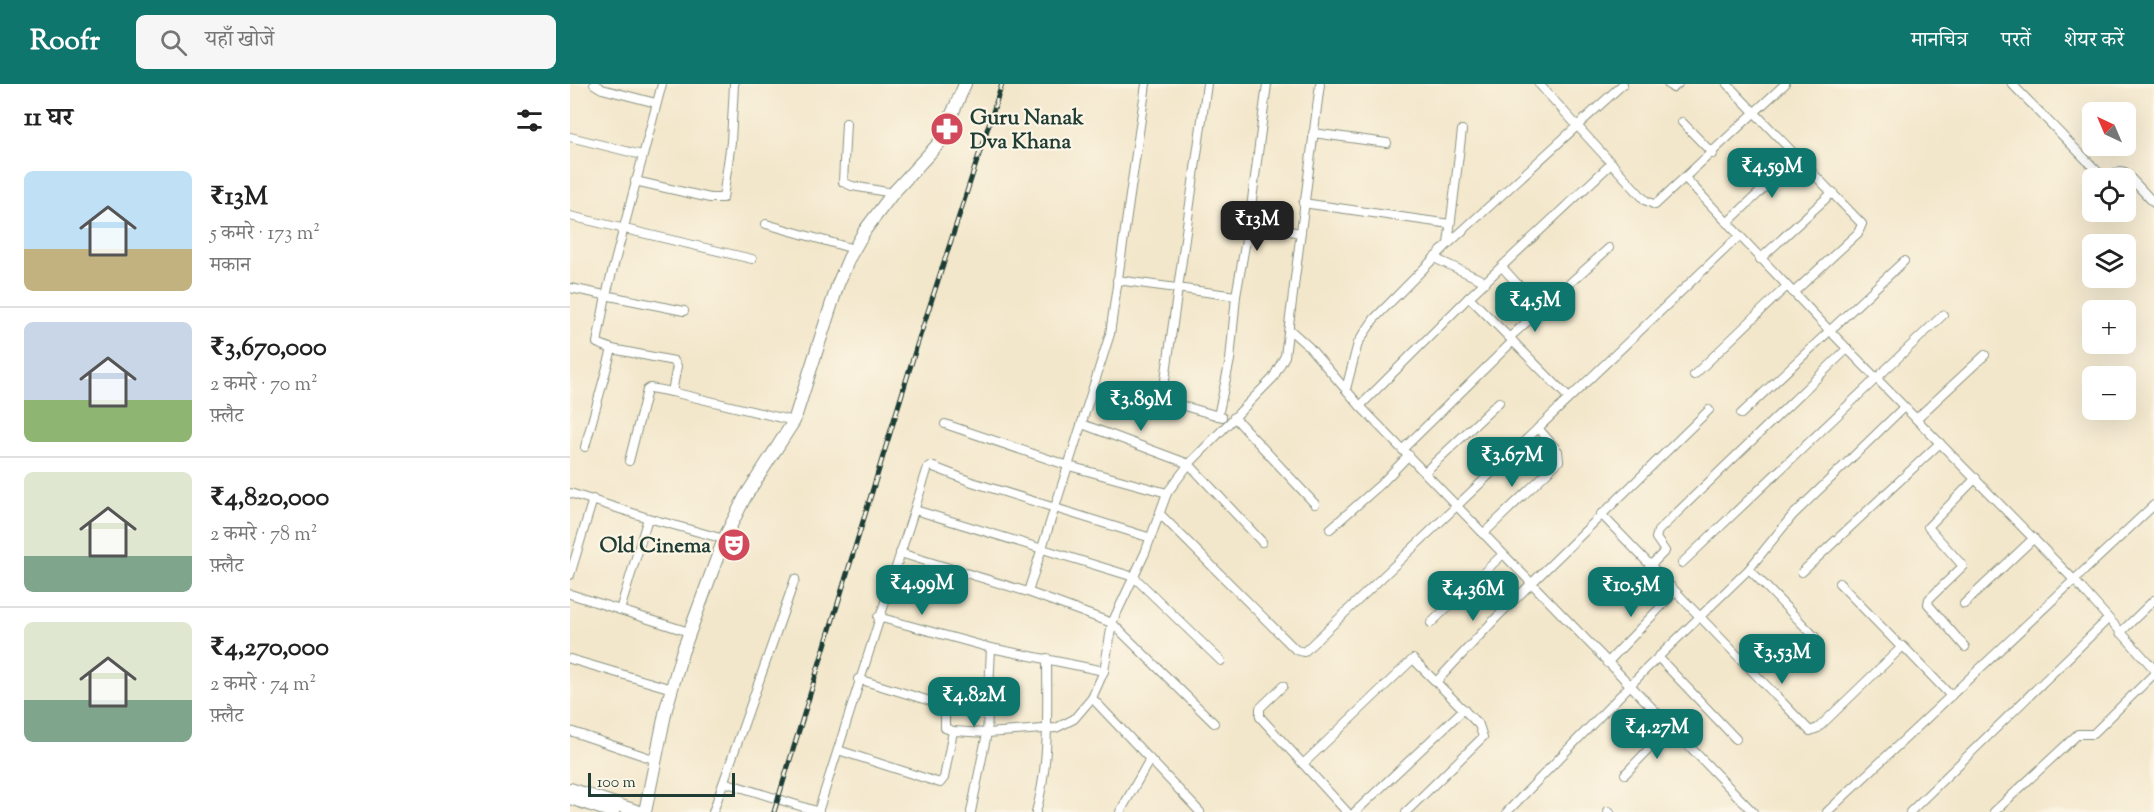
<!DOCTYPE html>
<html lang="hi">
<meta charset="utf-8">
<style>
body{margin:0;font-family:"Sorts Mill Goudy","Noto Serif Devanagari",serif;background:#f6f6f6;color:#222;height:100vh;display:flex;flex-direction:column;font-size:22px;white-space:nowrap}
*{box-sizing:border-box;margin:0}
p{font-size:20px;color:#767676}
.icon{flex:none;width:33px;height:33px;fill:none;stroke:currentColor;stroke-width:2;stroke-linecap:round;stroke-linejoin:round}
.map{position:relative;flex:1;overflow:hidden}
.side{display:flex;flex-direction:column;background:#fff;width:570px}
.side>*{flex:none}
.needle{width:39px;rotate:316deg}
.controls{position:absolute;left:1512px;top:18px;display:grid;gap:12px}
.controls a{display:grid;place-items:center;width:54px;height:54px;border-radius:9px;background:#fff;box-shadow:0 6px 24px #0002;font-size:30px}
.scale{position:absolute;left:18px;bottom:15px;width:147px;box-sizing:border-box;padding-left:6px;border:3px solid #1f3d34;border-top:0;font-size:16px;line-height:21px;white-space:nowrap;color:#1f3d34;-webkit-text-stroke:4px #fcf5e5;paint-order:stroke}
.price{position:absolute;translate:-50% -51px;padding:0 14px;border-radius:12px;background:#0f766e;color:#fff;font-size:20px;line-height:39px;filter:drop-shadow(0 2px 3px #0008)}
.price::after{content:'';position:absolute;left:50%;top:36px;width:18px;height:14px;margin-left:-9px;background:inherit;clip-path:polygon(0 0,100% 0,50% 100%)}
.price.on{background:#222;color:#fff}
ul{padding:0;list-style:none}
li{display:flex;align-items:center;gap:18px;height:150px;padding:0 24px}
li+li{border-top:2px solid #e0e0e0}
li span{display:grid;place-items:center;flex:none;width:168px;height:120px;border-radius:9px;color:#555}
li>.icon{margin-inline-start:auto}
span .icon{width:72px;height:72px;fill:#fffc;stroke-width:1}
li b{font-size:26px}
h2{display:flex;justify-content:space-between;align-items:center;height:72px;padding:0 24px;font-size:26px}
header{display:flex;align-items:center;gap:36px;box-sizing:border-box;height:84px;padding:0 30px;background:#0f766e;color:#fff}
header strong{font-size:28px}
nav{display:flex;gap:33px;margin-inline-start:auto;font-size:21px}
.search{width:420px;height:54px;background:#f6f6f6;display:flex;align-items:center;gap:15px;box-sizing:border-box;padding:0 21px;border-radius:9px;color:#767676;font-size:22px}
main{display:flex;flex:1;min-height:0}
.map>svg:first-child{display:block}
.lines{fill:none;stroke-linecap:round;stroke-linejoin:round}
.street-casing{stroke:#899280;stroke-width:10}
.secondary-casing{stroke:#899280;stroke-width:14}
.street{stroke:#fff;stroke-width:8}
.secondary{stroke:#fff;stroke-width:12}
.rail-casing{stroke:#1f3d34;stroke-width:5}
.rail{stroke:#fcf5e5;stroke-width:3;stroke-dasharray:9;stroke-linecap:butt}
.labels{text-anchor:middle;stroke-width:4.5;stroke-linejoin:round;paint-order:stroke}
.poi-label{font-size:21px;font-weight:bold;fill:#1f3d34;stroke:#fcf5e5;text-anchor:start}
</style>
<header>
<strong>Roofr</strong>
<div class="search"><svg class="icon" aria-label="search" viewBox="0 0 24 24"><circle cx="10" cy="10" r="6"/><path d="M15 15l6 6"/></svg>यहाँ खोजें</div>
<nav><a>मानचित्र</a><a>परतें</a><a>शेयर करें</a></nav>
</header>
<main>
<section class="side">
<h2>11 घर<svg class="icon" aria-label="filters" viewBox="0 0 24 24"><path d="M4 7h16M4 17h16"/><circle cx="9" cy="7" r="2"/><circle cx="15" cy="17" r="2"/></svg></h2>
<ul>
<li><span style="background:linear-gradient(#bfe0f5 65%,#c2b280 0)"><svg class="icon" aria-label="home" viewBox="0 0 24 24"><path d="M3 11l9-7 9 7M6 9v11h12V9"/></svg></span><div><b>₹13M</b><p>5 कमरे · 173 m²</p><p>मकान</p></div></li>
<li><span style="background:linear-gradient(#c9d6e8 65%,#8fb573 0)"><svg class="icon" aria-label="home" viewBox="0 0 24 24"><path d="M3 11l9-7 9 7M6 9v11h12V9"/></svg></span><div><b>₹3,670,000</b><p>2 कमरे · 70 m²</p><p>फ़्लैट</p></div></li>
<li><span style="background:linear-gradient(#dfe7d0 70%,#7fa58c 0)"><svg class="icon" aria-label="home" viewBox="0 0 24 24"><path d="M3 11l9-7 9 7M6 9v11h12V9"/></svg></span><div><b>₹4,820,000</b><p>2 कमरे · 78 m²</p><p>फ़्लैट</p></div></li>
<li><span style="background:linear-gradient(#dfe7d0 65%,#7fa58c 0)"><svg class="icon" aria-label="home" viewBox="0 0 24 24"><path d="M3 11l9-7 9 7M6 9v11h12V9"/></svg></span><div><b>₹4,270,000</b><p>2 कमरे · 74 m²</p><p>फ़्लैट</p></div></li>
</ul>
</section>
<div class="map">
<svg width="1584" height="728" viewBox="0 0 1584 728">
<rect width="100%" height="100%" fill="#fcf5e5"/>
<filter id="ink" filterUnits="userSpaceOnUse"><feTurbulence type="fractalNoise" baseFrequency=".0167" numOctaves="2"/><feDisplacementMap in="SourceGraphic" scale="12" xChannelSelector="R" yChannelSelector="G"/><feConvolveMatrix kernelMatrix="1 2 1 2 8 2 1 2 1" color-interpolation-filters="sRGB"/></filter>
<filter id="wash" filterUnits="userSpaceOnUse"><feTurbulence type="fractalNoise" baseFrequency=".008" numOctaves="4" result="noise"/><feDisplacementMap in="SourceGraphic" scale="24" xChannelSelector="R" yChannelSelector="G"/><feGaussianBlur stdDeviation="1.35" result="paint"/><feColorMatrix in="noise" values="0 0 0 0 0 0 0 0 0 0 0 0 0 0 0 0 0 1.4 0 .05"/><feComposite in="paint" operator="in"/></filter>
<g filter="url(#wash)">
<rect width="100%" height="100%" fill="#f3e7cb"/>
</g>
<g filter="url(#ink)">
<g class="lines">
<!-- street casing -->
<g class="street-casing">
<g id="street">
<path d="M24,0L32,5L86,19"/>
<path d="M92,0L36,211L27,259L42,265L104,277L107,282L102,308L224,337"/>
<path d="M969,0L1075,116L1085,121L1215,0"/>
<path d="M1098,0L1103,4L1108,0"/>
<path d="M1157,0L1292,140L1288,149L1223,209"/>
<path d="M1442,0L1531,91L1538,94L1550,87L1555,88L1584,119"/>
<path d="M1112,38L1143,70"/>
<path d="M276,39L273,98L282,102L323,109"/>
<path d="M743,49L817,59"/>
<path d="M0,53L72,71"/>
<path d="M1116,95L1258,245L1505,497L1584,585"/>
<path d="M65,97L140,114H153L161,58L164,0"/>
<path d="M733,119L880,140"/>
<path d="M0,132L182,175"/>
<path d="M679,139L730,149"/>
<path d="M1157,139L1228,72"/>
<path d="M196,140L284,165"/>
<path d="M878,160L892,46"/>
<path d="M864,174L916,198"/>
<path d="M1190,175L1263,108"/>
<path d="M932,183L971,226"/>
<path d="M547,196L666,212"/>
<path d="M0,204L114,227"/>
<path d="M899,213L999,314"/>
<path d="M719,245L739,263L790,322L1183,728"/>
<path d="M940,253L1039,164"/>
<path d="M1124,291L1217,202"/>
<path d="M555,305L652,333"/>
<path d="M776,305L788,259L804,235L878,160L1053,0"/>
<path d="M592,317L637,0"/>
<path d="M790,322L897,215L1042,79"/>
<path d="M1171,330L1334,177"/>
<path d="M648,332L660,276L666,212L679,139L697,0"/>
<path d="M664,333L745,420"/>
<path d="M1346,335L1415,271"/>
<path d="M375,340L499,382L597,409"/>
<path d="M512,340L619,380L692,458"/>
<path d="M15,363L42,265"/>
<path d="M833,365L943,257"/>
<path d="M59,377L77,306L80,304L102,308"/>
<path d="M856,387L929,318"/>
<path d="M0,409L78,434"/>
<path d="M345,426L564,493L651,577"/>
<path d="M590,430L726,566L734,568L1169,152"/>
<path d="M1031,430L1240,647L1248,644L1333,562L1381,612"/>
<path d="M760,445L811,400L839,371"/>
<path d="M913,450L989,377L988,367L968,344"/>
<path d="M330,469L458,508L542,539L644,639"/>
<path d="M1112,479L1373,231"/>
<path d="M1080,482L1095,467L1086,454L1088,447L1277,265"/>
<path d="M1179,485L1246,554"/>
<path d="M1232,488L1370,359"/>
<path d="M0,491L23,415"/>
<path d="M1269,499L1331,563"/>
<path d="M458,508L540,250L576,0"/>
<path d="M0,510L119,548"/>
<path d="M1394,520L1464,454"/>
<path d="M50,526L78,434L154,455"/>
<path d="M308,533L421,564L534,587"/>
<path d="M861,539L932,471"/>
<path d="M1550,549L1584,516"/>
<path d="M1395,563L1358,520L1359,515L1393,482L1358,443L1406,394"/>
<path d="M1088,573L1166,655"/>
<path d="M0,575L102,605"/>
<path d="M1037,579L1105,508"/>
<path d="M288,595L370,620L375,625V644L383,647L417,649L486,644L504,635L522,614L534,587L542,539L575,469L597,409L619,380L703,294L715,272L750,0"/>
<path d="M867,597L927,533L1139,326"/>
<path d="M713,602L690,624V633L777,728"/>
<path d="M522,614L630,728"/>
<path d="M0,647L86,676"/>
<path d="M268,666L370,699L374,694L383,647"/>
<path d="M733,680L843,575L909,641L913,653L836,728"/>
<path d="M1055,690L1099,644"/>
<path d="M154,698L249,728"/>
<path d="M1038,727L1040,728"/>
<path d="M143,728L225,495"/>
<path d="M248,728L358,383L361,382L402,398L581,454"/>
<path d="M401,728L417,649L421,564"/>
<path d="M466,728C480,679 477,625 477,574"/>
<path d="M550,728L580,675"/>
<path d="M785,728L894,625"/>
<path d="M937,728L1075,586L1179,485L1222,432L1334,323"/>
<path d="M1257,728L1584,421"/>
<path d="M1340,728L1538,535"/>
<path d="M1424,728L1508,650H1523L1584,590"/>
</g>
</g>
<!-- secondary casing -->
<g class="secondary-casing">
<g id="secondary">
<path d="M0,705L69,728"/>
<path d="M0,714L43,728"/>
<path d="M75,728L96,625L112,569L154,455L175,413L224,337L268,200L279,174L295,146L323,109L370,58L395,0"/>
</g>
</g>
<!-- street -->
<use href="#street" class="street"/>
<!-- secondary -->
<use href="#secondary" class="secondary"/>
<!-- rail casing -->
<g class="rail-casing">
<path id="rail" d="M204,728L347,261L432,0"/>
</g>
<!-- rail -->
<use href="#rail" class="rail"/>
</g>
</g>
<!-- icons -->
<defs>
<g id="pharmacy-disc" transform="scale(1.725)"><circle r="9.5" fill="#d1495b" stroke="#fcf5e5"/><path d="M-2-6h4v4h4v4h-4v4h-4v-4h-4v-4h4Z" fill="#fff"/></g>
<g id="theatre-disc" transform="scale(1.725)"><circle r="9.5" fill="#d1495b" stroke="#fcf5e5"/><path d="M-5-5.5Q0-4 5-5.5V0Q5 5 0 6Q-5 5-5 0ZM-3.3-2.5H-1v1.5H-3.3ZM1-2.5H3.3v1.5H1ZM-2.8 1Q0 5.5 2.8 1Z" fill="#fff"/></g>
</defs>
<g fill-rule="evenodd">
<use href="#pharmacy-disc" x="377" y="45"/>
<use href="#theatre-disc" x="164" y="461"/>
</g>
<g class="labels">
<!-- poi labels -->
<g class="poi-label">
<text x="400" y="40">Guru Nanak<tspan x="400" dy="24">Dva Khana</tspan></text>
<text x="141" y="468" text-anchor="end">Old Cinema</text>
</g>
</g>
</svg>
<div class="controls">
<a><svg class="needle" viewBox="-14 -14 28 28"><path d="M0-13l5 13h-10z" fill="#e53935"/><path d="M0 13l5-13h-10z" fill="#767676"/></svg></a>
<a><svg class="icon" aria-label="locate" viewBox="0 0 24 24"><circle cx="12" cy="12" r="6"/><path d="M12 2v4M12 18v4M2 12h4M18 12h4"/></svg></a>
<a><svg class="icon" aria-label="layers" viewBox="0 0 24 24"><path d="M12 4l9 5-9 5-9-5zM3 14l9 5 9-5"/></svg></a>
<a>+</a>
<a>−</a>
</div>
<div class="scale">100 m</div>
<b class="price" style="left:1202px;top:115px">₹4.59M</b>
<b class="price on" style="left:687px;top:168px">₹13M</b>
<b class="price" style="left:965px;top:249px">₹4.5M</b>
<b class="price" style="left:571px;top:348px">₹3.89M</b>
<b class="price" style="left:942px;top:404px">₹3.67M</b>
<b class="price" style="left:352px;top:532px">₹4.99M</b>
<b class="price" style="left:1061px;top:534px">₹10.5M</b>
<b class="price" style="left:903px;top:538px">₹4.36M</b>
<b class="price" style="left:1212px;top:601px">₹3.53M</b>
<b class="price" style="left:404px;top:644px">₹4.82M</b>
<b class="price" style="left:1087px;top:676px">₹4.27M</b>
</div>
</main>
